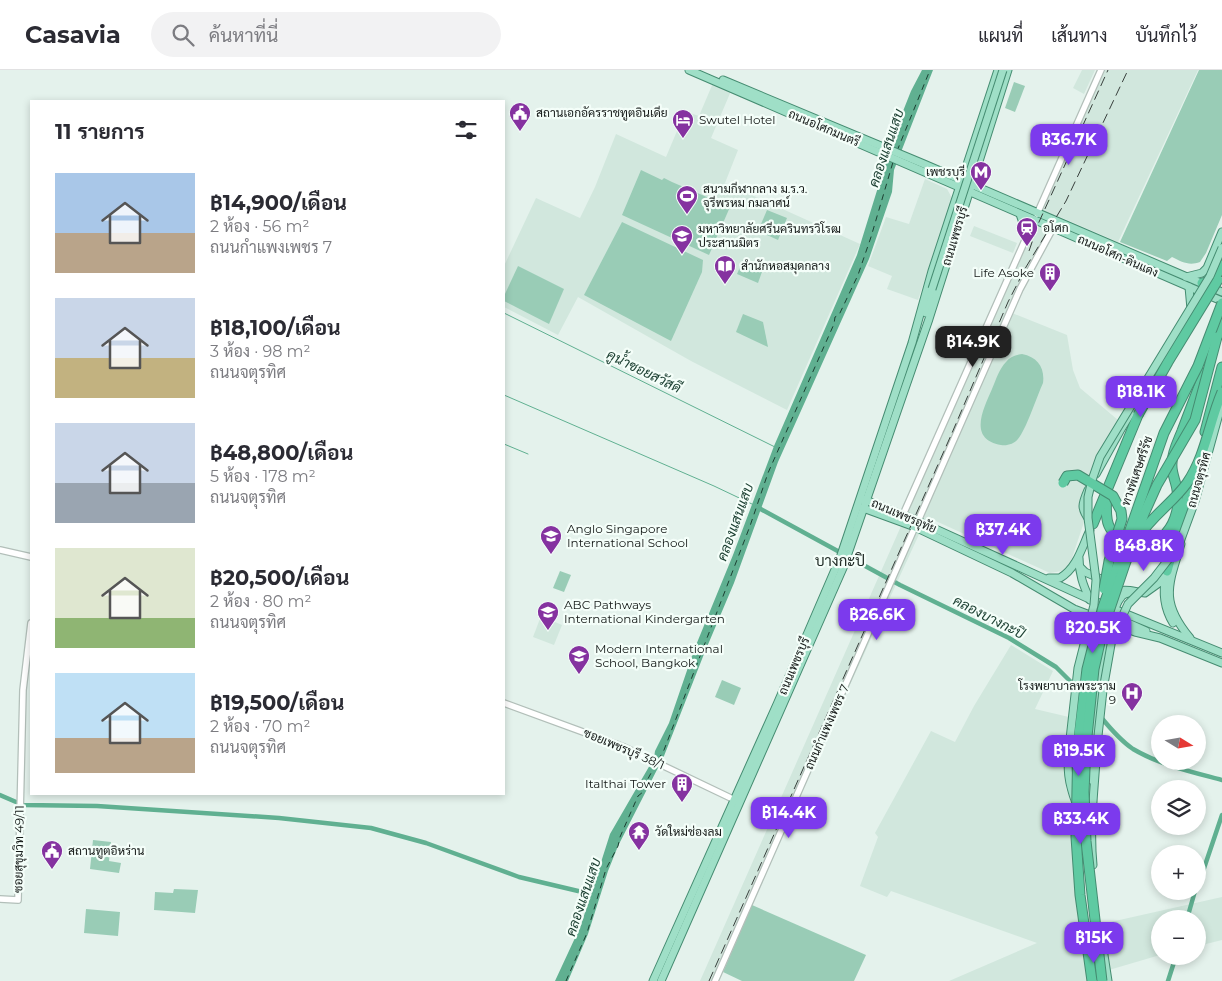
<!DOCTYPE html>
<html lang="th">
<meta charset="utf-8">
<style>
body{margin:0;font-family:Montserrat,Sarabun,sans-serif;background:#f2f2f3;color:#2b2b33;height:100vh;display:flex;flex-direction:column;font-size:19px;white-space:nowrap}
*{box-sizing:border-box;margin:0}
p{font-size:16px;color:#7c7c81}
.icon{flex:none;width:28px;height:28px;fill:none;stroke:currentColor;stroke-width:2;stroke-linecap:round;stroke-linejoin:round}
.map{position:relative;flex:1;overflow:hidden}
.details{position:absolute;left:30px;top:30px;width:475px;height:695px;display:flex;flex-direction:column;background:#fff;border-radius:0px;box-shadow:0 2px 8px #0003}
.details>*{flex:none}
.needle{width:32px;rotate:101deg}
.controls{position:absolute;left:1151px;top:645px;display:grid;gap:10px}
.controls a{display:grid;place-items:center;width:55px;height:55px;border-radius:50%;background:#fff;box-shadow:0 2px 8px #0003;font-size:25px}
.price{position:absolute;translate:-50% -42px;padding:0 11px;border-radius:10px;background:#7c3aed;color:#fff;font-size:16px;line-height:32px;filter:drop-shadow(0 1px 2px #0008)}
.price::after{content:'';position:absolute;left:50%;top:30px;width:15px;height:11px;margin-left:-8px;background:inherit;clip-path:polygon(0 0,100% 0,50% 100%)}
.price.selected{background:#222;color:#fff}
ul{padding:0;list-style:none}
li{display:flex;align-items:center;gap:15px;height:125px;padding:0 25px}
li span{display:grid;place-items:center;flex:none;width:140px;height:100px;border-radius:0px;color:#555}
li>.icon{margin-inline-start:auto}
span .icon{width:60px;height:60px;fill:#fffc;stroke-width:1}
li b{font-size:21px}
h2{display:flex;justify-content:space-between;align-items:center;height:60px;padding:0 25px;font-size:21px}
header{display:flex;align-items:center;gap:30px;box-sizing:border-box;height:70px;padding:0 25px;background:#fff;border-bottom:1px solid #e1e1e2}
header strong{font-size:24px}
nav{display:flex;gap:28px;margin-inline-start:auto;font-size:18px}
.search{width:350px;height:45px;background:#f2f2f3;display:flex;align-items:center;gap:12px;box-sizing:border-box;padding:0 18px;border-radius:28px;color:#7c7c81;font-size:19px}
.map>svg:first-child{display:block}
.built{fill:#d1e7dd}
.green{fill:#99ccb6}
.water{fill:#60b091}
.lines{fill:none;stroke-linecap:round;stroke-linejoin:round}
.stream{stroke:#60b091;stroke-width:1}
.canal{stroke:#60b091;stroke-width:4.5}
.ferry{stroke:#1b3f31;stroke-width:1;stroke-dasharray:6 5;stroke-linecap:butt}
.minor-casing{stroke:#b2bfb9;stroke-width:8}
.major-casing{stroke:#458c71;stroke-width:9}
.highway-casing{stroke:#458c71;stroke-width:11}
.minor{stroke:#fff;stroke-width:5.5}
.major{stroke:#9fdfc7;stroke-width:7}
.highway{stroke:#5fcaa2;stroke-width:9}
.rail{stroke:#383f3c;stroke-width:1;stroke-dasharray:10 5;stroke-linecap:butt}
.major-bridge-casing{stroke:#458c71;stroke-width:9;stroke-linecap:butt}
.highway-bridge-casing{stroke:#458c71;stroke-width:11;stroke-linecap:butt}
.major-bridge{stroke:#9fdfc7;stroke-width:7}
.highway-bridge{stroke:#5fcaa2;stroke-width:9}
.labels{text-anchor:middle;stroke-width:4.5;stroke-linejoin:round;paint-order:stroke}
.poi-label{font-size:12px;fill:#141917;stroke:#f4fef9;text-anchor:start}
.street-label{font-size:12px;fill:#141917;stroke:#f4fef9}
.water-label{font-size:14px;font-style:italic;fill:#1b3f31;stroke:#f4fef9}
.quarter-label{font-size:15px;fill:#242f2a;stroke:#f4fef9}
</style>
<header>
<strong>Casavia</strong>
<div class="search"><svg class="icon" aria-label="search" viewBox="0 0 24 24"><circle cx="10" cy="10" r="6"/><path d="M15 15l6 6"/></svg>ค้นหาที่นี่</div>
<nav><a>แผนที่</a><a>เส้นทาง</a><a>บันทึกไว้</a></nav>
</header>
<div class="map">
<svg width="1222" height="911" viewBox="0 0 1222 911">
<rect width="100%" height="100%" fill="#e4f2ec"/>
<!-- built -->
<g class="built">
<path d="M1082,0H1095L1084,24L1073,18Z"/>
<path d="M1105,0H1198L1118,172L1060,147L1012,243L1067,265L1073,300L1080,318L1118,350L1070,494L1062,501L1050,503L927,447L714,911H700L1027,171Z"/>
<path d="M713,13L731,21L711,68L738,80L725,113L860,174L787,340L691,291L578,227L558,265L504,237V196L536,128L580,148L595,117L616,64L666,87L677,61L683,63L690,43L699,46Z"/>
<path d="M925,109L947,119L952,128L918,230L887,219L892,206L868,196L886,147L909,154Z"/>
<path d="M974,156L1017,173L1013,183L970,166Z"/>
<path d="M541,546L562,555L554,575L533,567Z"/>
<path d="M1011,575L1053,601L1035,639L1069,647L1065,701L1066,719L1073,734L1081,860L1106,853L1222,827V870L1198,876V849H1160V885L1109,900L1087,908V911H949L1037,873L891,821L887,827L860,816L878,767L875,763L931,661L955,672L974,636Z"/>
</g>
<!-- green -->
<g class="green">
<path d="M1199,0H1222V145L1206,183L1200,192C1189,196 1182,192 1172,187L1167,191L1120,172Z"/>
<path d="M1014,12L1025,16L1015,42L1005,38Z"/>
<path d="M641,100L662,110L664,108L672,112L730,137L709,185L622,145Z"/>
<path d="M767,140L787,148L778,170L758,161Z"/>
<path d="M622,152L703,190L702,202L671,271L584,225Z"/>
<path d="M743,190L763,199L758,213L737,204Z"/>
<path d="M518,196L564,219L549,254L504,231V226Z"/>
<path d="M743,244L763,252L768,277L736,262Z"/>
<path d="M1022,284C1038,287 1045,298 1043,313C1037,326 1026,360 1018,369C1014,374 1007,376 1001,375C967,369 984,338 992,319C996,310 999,299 1006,292C1010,287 1016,285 1022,284Z"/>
<path d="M560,501L571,505L564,522L553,518Z"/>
<path d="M722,610L741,618L734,635L715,627Z"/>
<path d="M93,770L111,772L109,791L121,793L119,803L90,799Z"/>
<path d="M174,819L198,820L195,843L154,840L155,822L173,823Z"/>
<path d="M752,835L866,885L854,911H742L723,902Z"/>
<path d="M86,839L120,842L118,866L84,863Z"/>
</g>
<!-- water -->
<path class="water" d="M922,0H933L894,100L892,122L869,189L778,392L734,513L704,584L664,686L618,776L608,801L588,864L568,911H555L581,855L610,764L654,688L655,681L669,653L694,580L733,485L774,376L857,185L879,114L884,89L911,21Z"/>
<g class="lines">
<!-- stream -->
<g class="stream">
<path d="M504,243L775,377"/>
<path d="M504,325L714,416L754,435"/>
<path d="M504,374L528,384"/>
</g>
<!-- canal -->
<g class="canal">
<path d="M757,437L900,515L1009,568L1056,597L1076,617"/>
<path d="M1100,646C1109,657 1121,671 1133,679C1160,695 1192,702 1222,710"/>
<path d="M0,725L23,735L97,736L279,748L371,758L426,773L519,807L595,825"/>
<path d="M1198,816L1222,745"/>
<path d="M1187,849L1195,821"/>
<path d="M1168,911L1176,886"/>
</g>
<!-- ferry -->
<g class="ferry">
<path d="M897,81L930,0"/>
<path d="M658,690L664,680L750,456L768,403L834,254L835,247L839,245L858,205L871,167L893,92"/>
<path d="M566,911L587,863L606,799L618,776L620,767L638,726L643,722L644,716L656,694"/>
</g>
<!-- minor casing -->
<g class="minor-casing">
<g id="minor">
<path d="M1037,144L1101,0"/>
<path d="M902,447L1034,150"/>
<path d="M918,451L1020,219L1053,158"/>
<path d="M0,480L31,487"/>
<path d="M504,633L624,677L737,731"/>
<path d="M0,829L18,830L23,620L31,553"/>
<path d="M715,911L915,457"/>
</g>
</g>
<!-- major casing -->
<g class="major-casing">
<g id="major">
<path d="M689,0L1222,231"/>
<path d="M723,10L924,94L1222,222"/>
<path d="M1020,144L1027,165"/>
<path d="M1186,207L1202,203L1207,198L1222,162"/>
<path d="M1189,217L1191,239"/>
<path d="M926,243L932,219"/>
<path d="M1096,404L1120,361L1191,244L1198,235L1205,229"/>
<path d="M1088,420C1082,434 1080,438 1090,451"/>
<path d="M863,429L918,451L1087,528L1222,583"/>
<path d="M863,438L915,457L1012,503L1074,539L1135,562L1160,568L1222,593"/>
<path d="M1181,474C1168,516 1160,532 1190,568"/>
<path d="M1079,488C1079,504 1083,515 1090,530"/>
<path d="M1079,496L1085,502L1110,513"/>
<path d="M1166,506C1162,524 1164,538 1173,553"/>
<path d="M1049,508H1060C1077,498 1082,477 1090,460"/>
<path d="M1114,524C1123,517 1134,522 1145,523L1159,513L1167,501"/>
<path d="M1117,548L1146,561"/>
<path d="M1069,678C1067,699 1068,712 1076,733"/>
<path d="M1091,710C1090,679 1103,546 1122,526C1124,524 1129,523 1132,522"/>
<path d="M1093,795C1089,755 1095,715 1097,675"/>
<path d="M1102,872L1108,911"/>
<path d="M653,911L778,632L840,488L912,273L932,201L998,0"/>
<path d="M661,911L843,498L929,249L1008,0"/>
</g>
</g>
<!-- highway casing -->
<g class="highway-casing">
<g id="highway">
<path d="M1202,213C1214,211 1217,206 1222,195"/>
<path d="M1217,267L1222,253"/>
<path d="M1205,362L1222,297"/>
<path d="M1107,420C1107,431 1104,448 1110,458C1121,477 1153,480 1166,463C1176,452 1180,434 1177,420C1176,411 1171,403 1172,393C1172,382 1178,371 1182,361C1189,342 1197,322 1204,303"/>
<path d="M1093,454L1138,345"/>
<path d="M1167,501L1194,403"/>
</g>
</g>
<!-- minor -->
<use href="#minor" class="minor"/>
<!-- major -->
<use href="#major" class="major"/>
<!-- highway -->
<use href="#highway" class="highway"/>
<!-- rail -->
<g class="rail">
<path d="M1029,181L1039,152L1108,0"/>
<path d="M709,911L952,363L1008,232L1026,197L1066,131L1128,0"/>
</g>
<!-- major-bridge casing -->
<g class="major-bridge-casing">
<g id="major-bridge">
<path d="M932,219L1003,0"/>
<path d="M1097,675L1103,620L1112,569L1128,534L1154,508L1174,482L1180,472L1195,431L1222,333"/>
<path d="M1069,678L1078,598L1094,535L1096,510L1088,448V427L1092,410L1100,387L1210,206L1222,178"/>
</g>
</g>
<!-- highway-bridge casing -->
<g class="highway-bridge-casing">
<g id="highway-bridge">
<path d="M1138,345L1168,292L1218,210"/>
<path d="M1063,413L1067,406L1078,405L1113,426L1121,441L1122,449L1109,491L1104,519"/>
<path d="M1138,468C1151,446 1173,433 1187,413C1206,385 1209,352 1222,322"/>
<path d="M1092,911L1080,825L1076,767L1078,672L1087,599L1103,537L1164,363L1198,296L1222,233"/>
<path d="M1102,911L1086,771L1084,722L1086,676L1094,599L1103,559L1125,494L1144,444L1157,415L1195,350L1217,267"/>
</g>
</g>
<!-- major-bridge -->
<use href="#major-bridge" class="major-bridge"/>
<!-- highway-bridge -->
<use href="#highway-bridge" class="highway-bridge"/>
</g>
<!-- icons -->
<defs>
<g id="civic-pin" transform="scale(1.125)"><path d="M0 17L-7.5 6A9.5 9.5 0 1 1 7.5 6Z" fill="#8532a0" stroke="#f4fef9"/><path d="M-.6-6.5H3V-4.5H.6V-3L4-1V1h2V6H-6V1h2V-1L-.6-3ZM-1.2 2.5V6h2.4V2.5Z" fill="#fff"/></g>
<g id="hotel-pin" transform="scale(1.125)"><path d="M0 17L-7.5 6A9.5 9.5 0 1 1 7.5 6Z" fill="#8532a0" stroke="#f4fef9"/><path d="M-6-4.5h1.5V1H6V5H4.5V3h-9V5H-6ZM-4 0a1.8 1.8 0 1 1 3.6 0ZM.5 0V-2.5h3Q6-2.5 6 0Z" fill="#fff"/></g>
<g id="metro-pin" transform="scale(1.125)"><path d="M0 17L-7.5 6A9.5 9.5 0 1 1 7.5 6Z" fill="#8532a0" stroke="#f4fef9"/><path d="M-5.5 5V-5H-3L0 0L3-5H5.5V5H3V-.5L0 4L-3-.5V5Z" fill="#fff"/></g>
<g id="stadium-pin" transform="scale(1.125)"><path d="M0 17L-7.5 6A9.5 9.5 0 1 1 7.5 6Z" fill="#8532a0" stroke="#f4fef9"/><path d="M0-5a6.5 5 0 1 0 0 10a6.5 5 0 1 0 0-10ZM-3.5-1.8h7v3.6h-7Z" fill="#fff"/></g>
<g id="station-pin" transform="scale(1.125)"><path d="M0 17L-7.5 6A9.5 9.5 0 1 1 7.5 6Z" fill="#8532a0" stroke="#f4fef9"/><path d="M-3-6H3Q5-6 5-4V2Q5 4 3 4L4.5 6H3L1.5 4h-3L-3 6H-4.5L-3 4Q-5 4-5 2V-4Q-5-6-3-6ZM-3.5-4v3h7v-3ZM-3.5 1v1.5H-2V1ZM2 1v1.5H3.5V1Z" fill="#fff"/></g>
<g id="university-pin" transform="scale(1.125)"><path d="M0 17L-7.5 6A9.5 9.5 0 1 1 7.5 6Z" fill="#8532a0" stroke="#f4fef9"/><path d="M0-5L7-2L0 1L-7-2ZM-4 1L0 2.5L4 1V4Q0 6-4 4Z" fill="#fff"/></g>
<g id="library-pin" transform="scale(1.125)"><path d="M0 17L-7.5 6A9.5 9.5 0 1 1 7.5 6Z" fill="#8532a0" stroke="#f4fef9"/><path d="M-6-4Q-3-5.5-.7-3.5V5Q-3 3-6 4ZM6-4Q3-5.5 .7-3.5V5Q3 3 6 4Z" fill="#fff"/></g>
<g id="building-pin" transform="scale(1.125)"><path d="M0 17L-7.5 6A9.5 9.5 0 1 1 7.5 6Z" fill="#8532a0" stroke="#f4fef9"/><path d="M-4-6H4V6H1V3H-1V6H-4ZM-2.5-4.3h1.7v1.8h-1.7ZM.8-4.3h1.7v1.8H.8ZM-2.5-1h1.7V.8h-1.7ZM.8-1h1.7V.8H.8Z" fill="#fff"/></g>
<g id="school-pin" transform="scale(1.125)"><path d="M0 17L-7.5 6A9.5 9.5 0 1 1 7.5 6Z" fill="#8532a0" stroke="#f4fef9"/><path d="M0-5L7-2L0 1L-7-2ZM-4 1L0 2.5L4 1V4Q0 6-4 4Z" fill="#fff"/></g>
<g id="hospital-pin" transform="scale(1.125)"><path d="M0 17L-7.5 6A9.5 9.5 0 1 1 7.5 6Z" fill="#8532a0" stroke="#f4fef9"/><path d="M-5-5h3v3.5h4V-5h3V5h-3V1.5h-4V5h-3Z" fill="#fff"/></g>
<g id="temple-pin" transform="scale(1.125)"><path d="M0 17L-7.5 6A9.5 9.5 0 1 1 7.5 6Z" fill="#8532a0" stroke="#f4fef9"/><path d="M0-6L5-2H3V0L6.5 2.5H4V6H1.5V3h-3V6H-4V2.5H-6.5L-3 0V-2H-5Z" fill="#fff"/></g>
</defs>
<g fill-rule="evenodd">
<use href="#civic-pin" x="520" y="43"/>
<use href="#hotel-pin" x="683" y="50"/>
<use href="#metro-pin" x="981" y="102"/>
<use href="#stadium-pin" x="687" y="126"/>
<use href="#station-pin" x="1027" y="158"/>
<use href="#university-pin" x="682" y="166"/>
<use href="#library-pin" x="725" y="196"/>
<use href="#building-pin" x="1050" y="203"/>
<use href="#school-pin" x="551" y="466"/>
<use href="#school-pin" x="548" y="542"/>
<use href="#school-pin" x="579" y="586"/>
<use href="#hospital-pin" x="1132" y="623"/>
<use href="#building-pin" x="682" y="714"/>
<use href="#temple-pin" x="639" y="762"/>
<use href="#civic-pin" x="52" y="781"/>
</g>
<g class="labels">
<!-- poi labels -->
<g class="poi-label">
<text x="536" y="47">สถานเอกอัครราชทูตอินเดีย</text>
<text x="699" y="54">Swutel Hotel</text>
<text x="965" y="106" text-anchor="end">เพชรบุรี</text>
<text x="703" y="123">สนามกีฬากลาง ม.ร.ว.<tspan x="703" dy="14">จุรีพรหม กมลาศน์</tspan></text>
<text x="1043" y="162">อโศก</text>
<text x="698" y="163">มหาวิทยาลัยศรีนครินทรวิโรฒ<tspan x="698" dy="14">ประสานมิตร</tspan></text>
<text x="741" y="200">สำนักหอสมุดกลาง</text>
<text x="1034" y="207" text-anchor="end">Life Asoke</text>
<text x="567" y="463">Anglo Singapore<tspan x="567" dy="14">International School</tspan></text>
<text x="564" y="539">ABC Pathways<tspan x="564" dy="14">International Kindergarten</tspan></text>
<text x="595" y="583">Modern International<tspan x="595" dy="14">School, Bangkok</tspan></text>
<text x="1116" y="620" text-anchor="end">โรงพยาบาลพระราม<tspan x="1116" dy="14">9</tspan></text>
<text x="666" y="718" text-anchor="end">Italthai Tower</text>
<text x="655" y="766">วัดใหม่ช่องลม</text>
<text x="68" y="785">สถานทูตอิหร่าน</text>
</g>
<!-- street labels -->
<g class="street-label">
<text transform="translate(824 58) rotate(23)" y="4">ถนนอโศกมนตรี</text>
<text transform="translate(955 166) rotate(-73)" y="4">ถนนเพชรบุรี</text>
<text transform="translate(1118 186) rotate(24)" y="4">ถนนอโศก-ดินแดง</text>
<text transform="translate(1137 401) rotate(-71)" y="4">ทางพิเศษศรีรัช</text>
<text transform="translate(1199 410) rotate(-74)" y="4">ถนนจตุรทิศ</text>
<text transform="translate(904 446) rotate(23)" y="4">ถนนเพชรอุทัย</text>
<text transform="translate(794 596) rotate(-67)" y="4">ถนนเพชรบุรี</text>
<text transform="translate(827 657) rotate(-66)" y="4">ถนนกำแพงเพชร 7</text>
<text transform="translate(624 679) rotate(23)" y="4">ซอยเพชรบุรี 38/1</text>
<text transform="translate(19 779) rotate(-89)" y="4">ซอยสุขุมวิท 49/11</text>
</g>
<!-- water labels -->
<g class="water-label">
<text transform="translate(886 78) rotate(-71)" y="5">คลองแสนแสบ</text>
<text transform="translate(644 301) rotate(26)" y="5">คูน้ำซอยสวัสดี</text>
<text transform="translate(735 452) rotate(-70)" y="5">คลองแสนแสบ</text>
<text transform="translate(989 547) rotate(27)" y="5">คลองบางกะปิ</text>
<text transform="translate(583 827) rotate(-71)" y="5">คลองแสนแสบ</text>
</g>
<!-- quarter labels -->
<g class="quarter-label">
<text x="840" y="496">บางกะปิ</text>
</g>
</g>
</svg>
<div class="controls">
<a><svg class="needle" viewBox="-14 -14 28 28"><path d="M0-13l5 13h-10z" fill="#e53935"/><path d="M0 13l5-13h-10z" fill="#7c7c81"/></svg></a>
<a><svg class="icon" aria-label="layers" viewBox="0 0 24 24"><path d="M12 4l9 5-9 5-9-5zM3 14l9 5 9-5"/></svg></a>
<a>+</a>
<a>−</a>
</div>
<b class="price" style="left:1069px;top:96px">฿36.7K</b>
<b class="price selected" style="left:973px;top:298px">฿14.9K</b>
<b class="price" style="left:1141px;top:348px">฿18.1K</b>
<b class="price" style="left:1003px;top:486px">฿37.4K</b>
<b class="price" style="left:1144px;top:502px">฿48.8K</b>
<b class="price" style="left:877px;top:571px">฿26.6K</b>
<b class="price" style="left:1093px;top:584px">฿20.5K</b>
<b class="price" style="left:1079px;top:707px">฿19.5K</b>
<b class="price" style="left:789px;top:769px">฿14.4K</b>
<b class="price" style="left:1081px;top:775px">฿33.4K</b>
<b class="price" style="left:1094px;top:894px">฿15K</b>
<section class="details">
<h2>11 รายการ<svg class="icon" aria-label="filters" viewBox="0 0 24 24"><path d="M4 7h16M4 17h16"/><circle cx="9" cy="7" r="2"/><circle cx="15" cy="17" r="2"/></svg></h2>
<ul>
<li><span style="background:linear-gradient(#a9c7e8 60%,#b9a48a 0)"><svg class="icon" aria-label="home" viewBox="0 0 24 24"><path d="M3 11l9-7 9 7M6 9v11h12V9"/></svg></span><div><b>฿14,900/เดือน</b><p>2 ห้อง · 56 m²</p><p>ถนนกำแพงเพชร 7</p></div></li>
<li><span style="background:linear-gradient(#c9d6e8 60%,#c2b280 0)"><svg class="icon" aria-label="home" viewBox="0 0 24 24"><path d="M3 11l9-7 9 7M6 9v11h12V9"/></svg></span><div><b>฿18,100/เดือน</b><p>3 ห้อง · 98 m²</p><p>ถนนจตุรทิศ</p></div></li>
<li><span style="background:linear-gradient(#c9d6e8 60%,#9aa5b1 0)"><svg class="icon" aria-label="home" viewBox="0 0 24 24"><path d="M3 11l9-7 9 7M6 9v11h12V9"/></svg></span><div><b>฿48,800/เดือน</b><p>5 ห้อง · 178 m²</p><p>ถนนจตุรทิศ</p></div></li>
<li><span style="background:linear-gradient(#dfe7d0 70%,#8fb573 0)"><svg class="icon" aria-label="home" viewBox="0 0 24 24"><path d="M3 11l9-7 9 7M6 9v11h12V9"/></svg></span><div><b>฿20,500/เดือน</b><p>2 ห้อง · 80 m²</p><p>ถนนจตุรทิศ</p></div></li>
<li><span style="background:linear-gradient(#bfe0f5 65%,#b9a48a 0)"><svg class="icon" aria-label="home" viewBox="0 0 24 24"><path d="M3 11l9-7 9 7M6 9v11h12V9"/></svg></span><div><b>฿19,500/เดือน</b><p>2 ห้อง · 70 m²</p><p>ถนนจตุรทิศ</p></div></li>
</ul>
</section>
</div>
